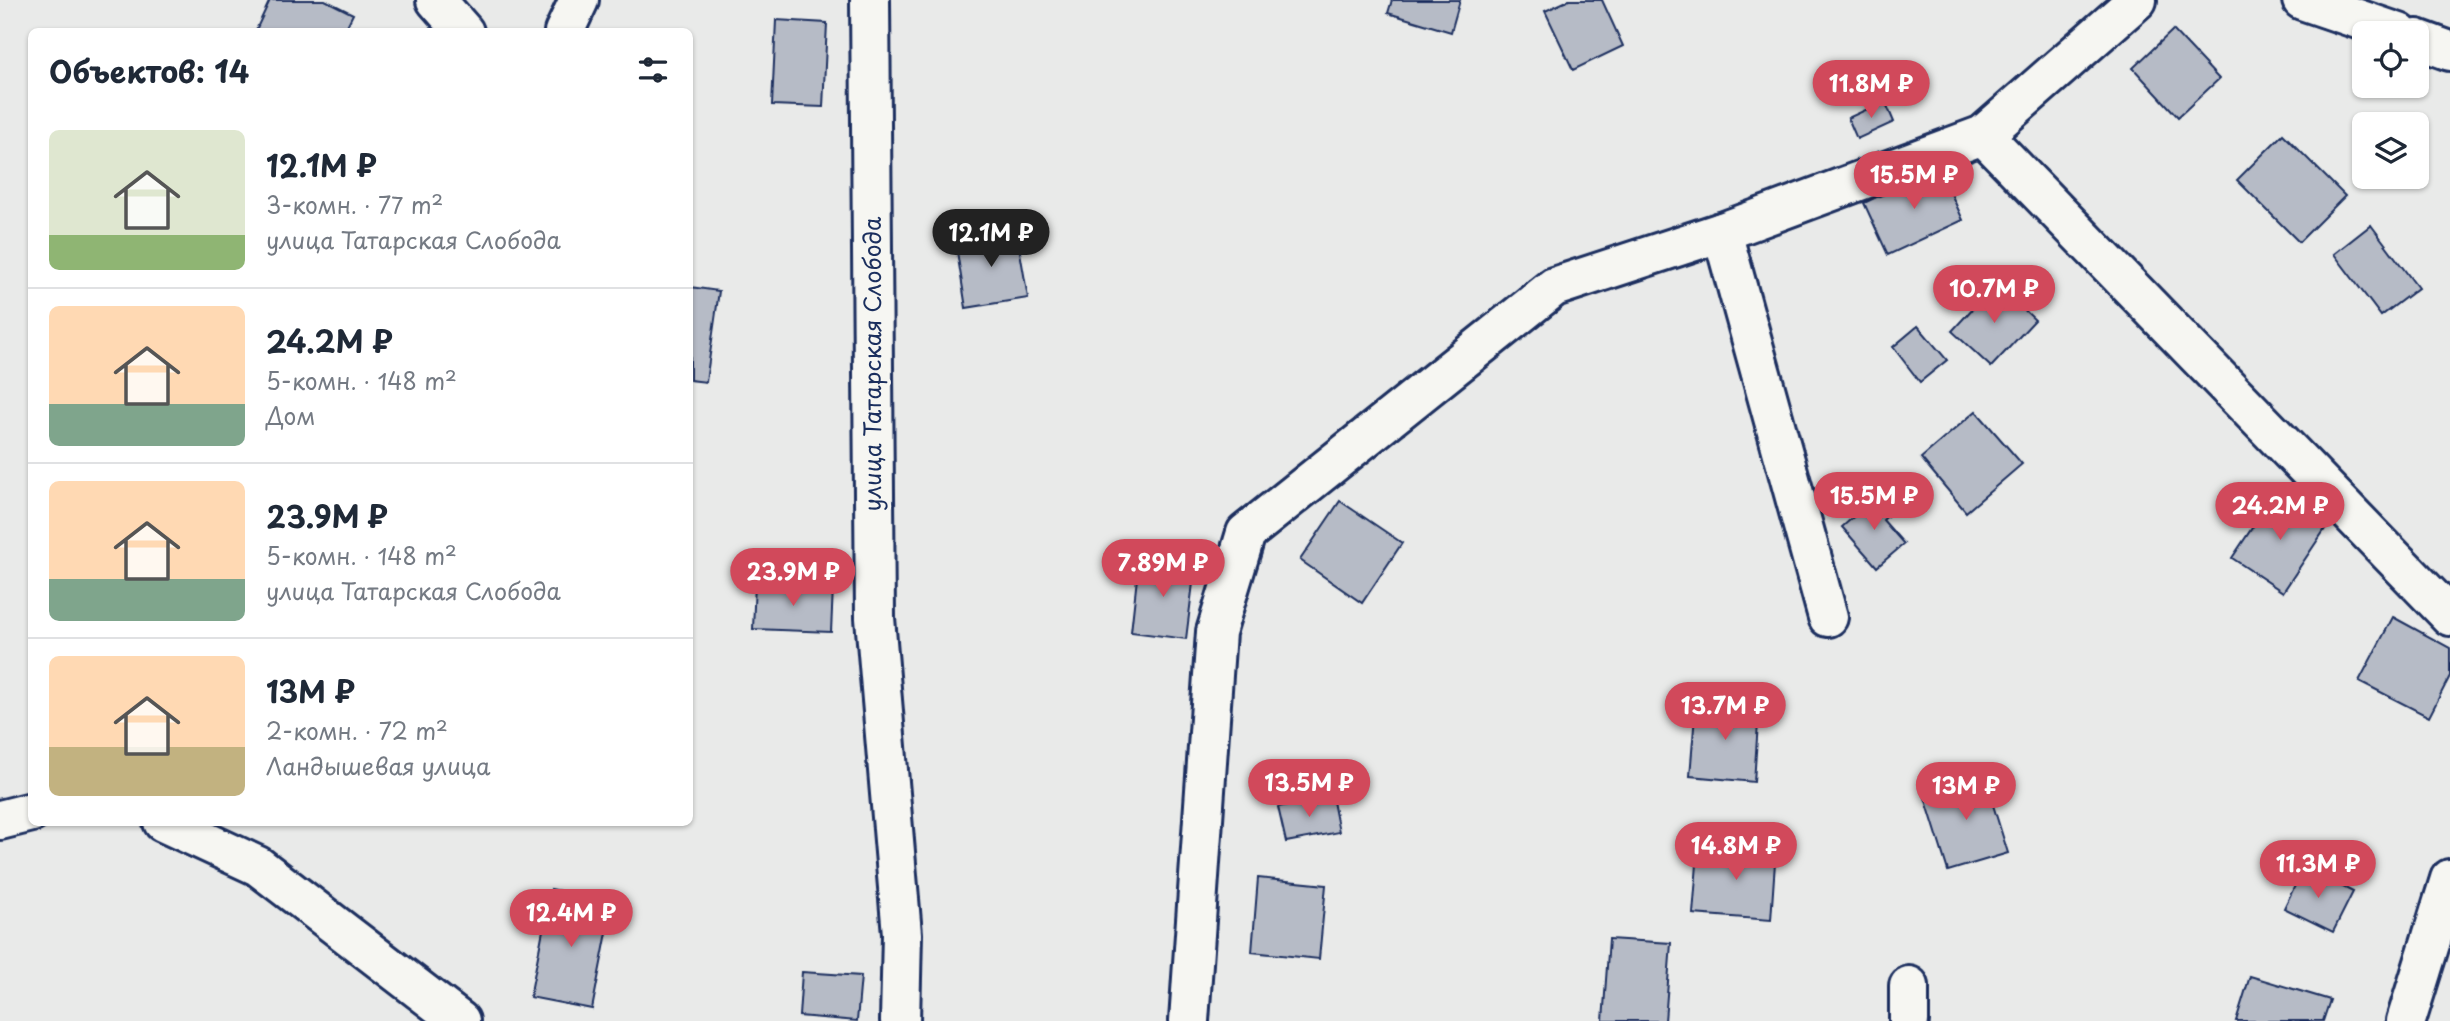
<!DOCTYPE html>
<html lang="ru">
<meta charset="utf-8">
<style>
body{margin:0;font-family:"Playpen Sans",sans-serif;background:#f2f2f3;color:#1f2937;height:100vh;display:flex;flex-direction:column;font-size:26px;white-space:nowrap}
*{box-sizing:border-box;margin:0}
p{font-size:23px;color:#747a83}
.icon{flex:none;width:38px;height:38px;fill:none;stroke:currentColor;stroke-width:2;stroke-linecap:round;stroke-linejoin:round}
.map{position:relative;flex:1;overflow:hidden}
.drawer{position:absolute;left:28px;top:28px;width:665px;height:798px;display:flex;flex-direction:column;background:#fff;border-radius:10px;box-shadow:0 2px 5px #0004}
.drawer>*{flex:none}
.tools{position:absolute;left:2352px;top:21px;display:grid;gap:14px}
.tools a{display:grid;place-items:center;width:77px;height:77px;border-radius:10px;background:#fff;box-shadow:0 2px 5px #0004;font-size:35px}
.price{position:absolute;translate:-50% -60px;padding:0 16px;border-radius:24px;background:#d1495b;color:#fff;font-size:23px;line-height:46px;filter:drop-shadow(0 2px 4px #0008)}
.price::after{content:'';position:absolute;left:50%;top:42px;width:21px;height:16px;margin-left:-10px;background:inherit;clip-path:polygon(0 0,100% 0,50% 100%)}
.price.on{background:#222;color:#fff}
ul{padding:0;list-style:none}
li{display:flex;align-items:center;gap:21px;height:175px;padding:0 21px}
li+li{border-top:2px solid #e0e1e3}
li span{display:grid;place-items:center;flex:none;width:196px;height:140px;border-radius:10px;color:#555}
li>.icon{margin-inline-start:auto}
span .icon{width:84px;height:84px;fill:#fffc;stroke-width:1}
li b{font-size:30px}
h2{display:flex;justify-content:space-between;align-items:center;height:84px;padding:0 21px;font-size:30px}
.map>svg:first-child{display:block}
.building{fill:#b6bbc6;stroke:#1b2f5e;stroke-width:2}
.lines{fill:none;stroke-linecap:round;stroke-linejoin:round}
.minor-casing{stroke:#1b2f5e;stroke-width:44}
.minor{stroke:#f6f6f2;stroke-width:38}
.labels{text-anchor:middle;stroke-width:7;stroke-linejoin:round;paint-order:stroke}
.street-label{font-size:23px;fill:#1b2f5e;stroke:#f6f6f2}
</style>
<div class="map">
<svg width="2450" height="1021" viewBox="0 0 2450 1021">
<rect width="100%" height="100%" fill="#e9eae9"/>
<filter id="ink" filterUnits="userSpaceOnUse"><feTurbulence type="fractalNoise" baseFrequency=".0143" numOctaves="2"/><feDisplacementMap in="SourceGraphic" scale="14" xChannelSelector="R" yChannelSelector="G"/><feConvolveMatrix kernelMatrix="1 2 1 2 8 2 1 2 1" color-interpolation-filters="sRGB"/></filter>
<g filter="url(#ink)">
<!-- building -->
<g class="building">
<path d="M270,0H325L353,14L344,32H255Z"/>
<path d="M1392,0H1460L1451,32L1388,13Z"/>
<path d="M1569,0H1602L1623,46L1573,70L1545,11Z"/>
<path d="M776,20L827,23L823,107L772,105Z"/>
<path d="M2173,30L2219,79L2178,117L2133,68Z"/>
<path d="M1885,101L1894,122L1857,139L1848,118Z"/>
<path d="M2283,134L2345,196L2299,242L2237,180Z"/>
<path d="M1939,167L1963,220L1888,255L1864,203Z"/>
<path d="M2371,225L2418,288L2381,316L2334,254Z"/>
<path d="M1016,229L1028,298L966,308L955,239Z"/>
<path d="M1996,283L2035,320L1991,367L1952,331Z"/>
<path d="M690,287L719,291L706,382L690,380Z"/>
<path d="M1918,326L1947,360L1920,382L1893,347Z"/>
<path d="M1976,411L2022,464L1966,512L1921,458Z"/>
<path d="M2276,492L2327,526L2283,592L2232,558Z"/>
<path d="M1878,495L1893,511L1883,520L1904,544L1877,567L1842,527Z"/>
<path d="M1340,501L1402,543L1362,603L1300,560Z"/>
<path d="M1139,560L1195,567L1186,639L1131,632Z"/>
<path d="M755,583L833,587L831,632L753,629Z"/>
<path d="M2393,617L2450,648V676L2429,717L2359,681Z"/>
<path d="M1696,703L1759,708L1754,782L1690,776Z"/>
<path d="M1983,773L2008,853L1948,871L1923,791Z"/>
<path d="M1332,796L1339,832L1286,842L1278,807Z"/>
<path d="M1707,843L1776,848L1771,920L1693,914L1697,864L1705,865Z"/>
<path d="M2304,867L2353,892L2333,932L2284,908Z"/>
<path d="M1258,878L1326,885L1319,959L1252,952Z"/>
<path d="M551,889L613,902L592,1009L530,997Z"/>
<path d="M1609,939L1671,943L1665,1021H1603Z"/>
<path d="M802,972L861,976L857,1021L799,1016Z"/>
<path d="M2250,976L2330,1000L2323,1021H2236Z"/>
</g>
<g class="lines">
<!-- minor casing -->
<g class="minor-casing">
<g id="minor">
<path d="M436,0L464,32"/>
<path d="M870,0L875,618L902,934L900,1021"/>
<path d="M2302,0L2399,33"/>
<path d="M564,32L579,0"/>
<path d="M2417,39L2450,51"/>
<path d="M1983,135L2450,616"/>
<path d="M1722,232L1828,617"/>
<path d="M0,820L32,812"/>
<path d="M163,822L258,866L460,1021"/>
<path d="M1909,986V1021"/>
<path d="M1189,1021L1216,632L1246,533L1554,287L1722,232L1983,135L2137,0"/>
<path d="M2406,1021L2450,879"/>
</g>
</g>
<!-- minor -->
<use href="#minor" class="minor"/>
</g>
</g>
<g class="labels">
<!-- street labels -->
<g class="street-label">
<text transform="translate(873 364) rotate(-90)" y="8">улица Татарская Слобода</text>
</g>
</g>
</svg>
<div class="tools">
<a><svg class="icon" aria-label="locate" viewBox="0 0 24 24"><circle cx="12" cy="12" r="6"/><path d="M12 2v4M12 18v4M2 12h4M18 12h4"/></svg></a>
<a><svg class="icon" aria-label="layers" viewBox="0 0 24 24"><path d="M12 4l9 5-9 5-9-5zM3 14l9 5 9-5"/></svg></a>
</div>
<b class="price" style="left:1871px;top:120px">11.8M ₽</b>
<b class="price" style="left:1914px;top:211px">15.5M ₽</b>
<b class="price on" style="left:991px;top:269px">12.1M ₽</b>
<b class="price" style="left:1994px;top:325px">10.7M ₽</b>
<b class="price" style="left:1874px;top:532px">15.5M ₽</b>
<b class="price" style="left:2280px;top:542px">24.2M ₽</b>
<b class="price" style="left:1163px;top:599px">7.89M ₽</b>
<b class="price" style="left:793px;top:608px">23.9M ₽</b>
<b class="price" style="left:1725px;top:742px">13.7M ₽</b>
<b class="price" style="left:1309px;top:819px">13.5M ₽</b>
<b class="price" style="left:1966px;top:822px">13M ₽</b>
<b class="price" style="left:1736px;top:882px">14.8M ₽</b>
<b class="price" style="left:2318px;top:900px">11.3M ₽</b>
<b class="price" style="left:571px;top:949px">12.4M ₽</b>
<section class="drawer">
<h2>Объектов: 14<svg class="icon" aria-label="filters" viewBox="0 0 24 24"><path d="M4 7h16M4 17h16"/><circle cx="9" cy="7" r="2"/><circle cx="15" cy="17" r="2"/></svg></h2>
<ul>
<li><span style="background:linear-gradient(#dfe7d0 75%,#8fb573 0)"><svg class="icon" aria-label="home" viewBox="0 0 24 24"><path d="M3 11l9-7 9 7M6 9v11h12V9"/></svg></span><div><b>12.1M ₽</b><p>3-комн. · 77 m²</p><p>улица Татарская Слобода</p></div></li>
<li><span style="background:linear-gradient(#ffd9b3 70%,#7fa58c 0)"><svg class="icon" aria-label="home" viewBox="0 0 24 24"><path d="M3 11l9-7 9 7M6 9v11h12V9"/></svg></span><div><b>24.2M ₽</b><p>5-комн. · 148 m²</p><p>Дом</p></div></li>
<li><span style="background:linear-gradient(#ffd9b3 70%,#7fa58c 0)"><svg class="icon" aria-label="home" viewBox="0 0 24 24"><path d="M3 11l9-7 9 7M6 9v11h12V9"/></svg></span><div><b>23.9M ₽</b><p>5-комн. · 148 m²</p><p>улица Татарская Слобода</p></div></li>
<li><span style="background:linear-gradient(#ffd9b3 65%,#c2b280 0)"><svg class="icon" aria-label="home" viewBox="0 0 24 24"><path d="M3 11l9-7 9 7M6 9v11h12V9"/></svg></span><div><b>13M ₽</b><p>2-комн. · 72 m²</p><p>Ландышевая улица</p></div></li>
</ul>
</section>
</div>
